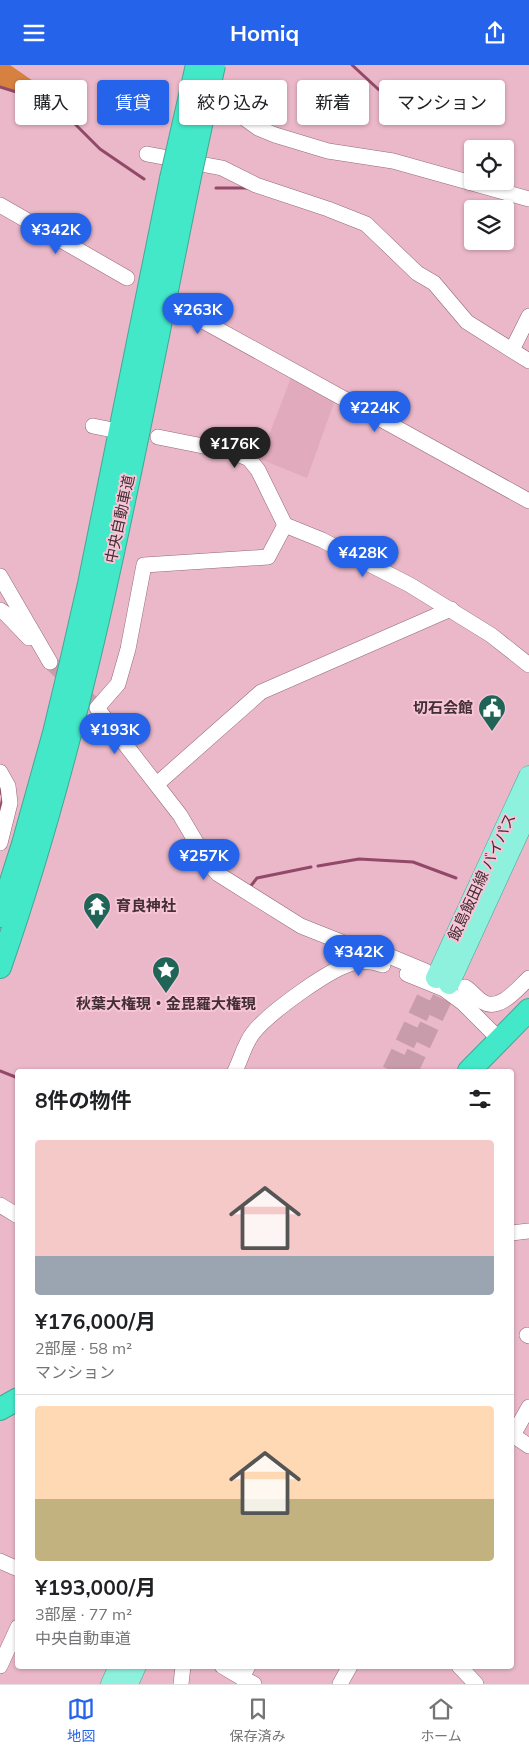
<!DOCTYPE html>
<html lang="ja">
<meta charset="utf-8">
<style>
body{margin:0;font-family:Mulish,"Noto Sans JP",sans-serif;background:#f2f2f2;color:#202124;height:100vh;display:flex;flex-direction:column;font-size:19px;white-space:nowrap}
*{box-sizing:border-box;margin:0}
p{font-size:16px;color:#757577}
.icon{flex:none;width:28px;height:28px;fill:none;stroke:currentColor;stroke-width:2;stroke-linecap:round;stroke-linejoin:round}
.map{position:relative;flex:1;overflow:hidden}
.panel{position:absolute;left:15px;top:1004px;width:499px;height:600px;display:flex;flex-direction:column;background:#fff;border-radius:5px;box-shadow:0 1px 4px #0004}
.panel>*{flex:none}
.top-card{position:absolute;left:15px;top:15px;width:500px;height:45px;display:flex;gap:10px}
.controls{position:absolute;left:464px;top:75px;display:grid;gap:10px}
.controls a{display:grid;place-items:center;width:50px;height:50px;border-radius:5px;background:#fff;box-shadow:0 1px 4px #0004;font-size:25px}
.price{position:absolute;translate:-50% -42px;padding:0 11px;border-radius:18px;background:#2563eb;color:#fff;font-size:16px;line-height:32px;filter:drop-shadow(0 1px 2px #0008)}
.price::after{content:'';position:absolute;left:50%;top:30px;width:15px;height:11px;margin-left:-8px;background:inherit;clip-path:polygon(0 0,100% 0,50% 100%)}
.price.on{background:#222;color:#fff}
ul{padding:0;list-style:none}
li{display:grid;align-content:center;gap:10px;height:265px;padding:0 20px}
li+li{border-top:1px solid #e0e0e0}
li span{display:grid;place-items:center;height:155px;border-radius:5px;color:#555}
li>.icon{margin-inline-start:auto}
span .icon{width:90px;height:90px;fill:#fffc;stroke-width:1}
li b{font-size:21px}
h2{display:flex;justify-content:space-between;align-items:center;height:60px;padding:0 20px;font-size:21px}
.chip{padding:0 18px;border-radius:5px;background:#fff;box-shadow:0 1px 4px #0004;font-size:18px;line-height:45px}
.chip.on{background:#2563eb;color:#fff}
header{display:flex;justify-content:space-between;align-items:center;height:65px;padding:0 20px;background:#2563eb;color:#fff;font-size:22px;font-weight:700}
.tabs{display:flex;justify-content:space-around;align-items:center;height:70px;border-top:1px solid #e0e0e0;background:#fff;font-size:14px;color:#757577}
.tabs a{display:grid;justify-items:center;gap:2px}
.tabs .on{color:#2563eb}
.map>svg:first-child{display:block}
.built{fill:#e2aabd}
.forest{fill:#d6813f}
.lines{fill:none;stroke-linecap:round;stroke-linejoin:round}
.stream{stroke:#924967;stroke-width:3}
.minor-tunnel{stroke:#c89cab;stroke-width:15;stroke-dasharray:15 8;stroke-linecap:butt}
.major-tunnel{stroke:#c89cab;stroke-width:20;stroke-dasharray:20 10;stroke-linecap:butt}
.minor-casing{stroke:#956979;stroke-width:16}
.major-casing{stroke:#43a795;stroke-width:21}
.highway-casing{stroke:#43a795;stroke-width:24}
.minor{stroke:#fff;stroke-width:15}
.major{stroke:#8ef1de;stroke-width:20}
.highway{stroke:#43e8c8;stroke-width:22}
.highway-bridge-casing{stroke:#43a795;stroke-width:24;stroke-linecap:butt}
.highway-bridge{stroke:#43e8c8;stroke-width:22}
.labels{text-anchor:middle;stroke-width:4;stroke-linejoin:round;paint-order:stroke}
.street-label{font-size:15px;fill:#422e35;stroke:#f7c5d6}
.poi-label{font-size:15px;font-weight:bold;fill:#422e35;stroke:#f7c5d6;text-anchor:end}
</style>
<header><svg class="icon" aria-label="menu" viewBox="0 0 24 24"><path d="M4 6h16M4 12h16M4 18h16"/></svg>Homiq<svg class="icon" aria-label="share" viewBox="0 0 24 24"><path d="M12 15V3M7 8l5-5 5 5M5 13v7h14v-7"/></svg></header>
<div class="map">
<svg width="529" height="1619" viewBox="0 0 529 1619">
<rect width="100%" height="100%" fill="#eab8c9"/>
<!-- built -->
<path class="built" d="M292,310L335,335L307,413L260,394Z"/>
<!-- forest -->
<path class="forest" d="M0,0H10L49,27L47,37L0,21Z"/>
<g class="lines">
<!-- stream -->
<g class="stream">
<path d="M352,0L378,24L394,34"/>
<path d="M0,22L45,36L63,47L100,84L144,114"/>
<path d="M216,123H248"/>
<path d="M0,725L3,732L0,747"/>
<path d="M318,801L359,794L413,797L456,813"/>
<path d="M250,822L257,813L311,802"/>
<path d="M0,1006L18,1013"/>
</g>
<!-- minor-tunnel -->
<path class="minor-tunnel" d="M50,597L97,643"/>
<!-- major-tunnel -->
<g class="major-tunnel">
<path d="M392,1006L436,913"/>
<path d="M408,1006L449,919"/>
</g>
<!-- minor casing -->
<g class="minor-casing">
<g id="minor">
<path d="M206,12L240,50L258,63L275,70L328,86L393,96L529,134"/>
<path d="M147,89L222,103L256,120L328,144L366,159L417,208L434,218L467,257L529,296"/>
<path d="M0,140L127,213"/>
<path d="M174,240L529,436"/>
<path d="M512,285L529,251"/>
<path d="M93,361L108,364"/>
<path d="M158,372L233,387L249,394L258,405L285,460L322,475L410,520L491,570L529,600"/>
<path d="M285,460L268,492L144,500L128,584L118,619L97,643L180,750L209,799L218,809L301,861L369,888L389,891L425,906"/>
<path d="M0,511L50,597"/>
<path d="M0,545L6,549L29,573"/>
<path d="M0,707L8,721L10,738L0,778"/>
<path d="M157,719L261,627L451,544"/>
<path d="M407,909L444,924L463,938L500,975"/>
<path d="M465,922C472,926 476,933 483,937C500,947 519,922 529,913"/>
<path d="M235,1006C241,994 245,978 253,968C269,948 332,901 357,897C366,896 375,897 383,900"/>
<path d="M0,1140L18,1151"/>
<path d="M511,1168L529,1166"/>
<path d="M527,1270L529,1271"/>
<path d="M511,1369L529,1381"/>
<path d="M513,1370L529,1342"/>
<path d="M0,1496L18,1504"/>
<path d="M0,1601L18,1562"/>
<path d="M222,1601L242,1613"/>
<path d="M248,1601L242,1613L254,1619"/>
<path d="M459,1601L476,1619"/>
<path d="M181,1619L183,1601"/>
<path d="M340,1619L350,1601"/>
</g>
</g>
<!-- major casing -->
<g class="major-casing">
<g id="major">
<path d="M436,913L529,711"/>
<path d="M449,919L529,745"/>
<path d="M111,1619L119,1601"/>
<path d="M128,1619L136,1601"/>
</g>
</g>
<!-- highway casing -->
<g class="highway-casing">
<g id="highway">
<path d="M0,851L23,779L54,668L72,593L89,519L171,114"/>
<path d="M0,902C89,647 135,380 189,116"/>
<path d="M469,1006L529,945"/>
<path d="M0,1344L18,1334"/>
</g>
</g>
<!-- minor -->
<use href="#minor" class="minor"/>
<!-- major -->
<use href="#major" class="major"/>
<!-- highway -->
<use href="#highway" class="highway"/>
<!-- highway-bridge casing -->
<g class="highway-bridge-casing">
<g id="highway-bridge">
<path d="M171,114L197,0"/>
<path d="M189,116L214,0"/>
</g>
</g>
<!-- highway-bridge -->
<use href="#highway-bridge" class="highway-bridge"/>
</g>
<!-- icons -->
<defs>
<g id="civic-pin" transform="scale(1.4375)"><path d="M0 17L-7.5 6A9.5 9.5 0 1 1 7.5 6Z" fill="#1f6456" stroke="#f7c5d6"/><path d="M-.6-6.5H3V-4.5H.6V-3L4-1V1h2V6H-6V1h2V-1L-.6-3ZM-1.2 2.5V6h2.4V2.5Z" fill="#fff"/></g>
<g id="temple-pin" transform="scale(1.4375)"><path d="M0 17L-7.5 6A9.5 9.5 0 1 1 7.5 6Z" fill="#1f6456" stroke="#f7c5d6"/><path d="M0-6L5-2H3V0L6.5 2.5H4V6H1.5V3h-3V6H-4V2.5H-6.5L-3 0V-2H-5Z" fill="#fff"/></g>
<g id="sight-pin" transform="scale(1.4375)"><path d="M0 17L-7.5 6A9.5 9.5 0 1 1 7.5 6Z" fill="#1f6456" stroke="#f7c5d6"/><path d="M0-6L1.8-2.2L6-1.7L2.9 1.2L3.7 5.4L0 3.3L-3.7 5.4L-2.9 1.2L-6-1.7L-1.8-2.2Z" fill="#fff"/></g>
</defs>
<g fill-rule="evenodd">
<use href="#civic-pin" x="492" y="643"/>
<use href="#temple-pin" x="97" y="841"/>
<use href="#sight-pin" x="166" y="905"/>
</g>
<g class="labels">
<!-- street labels -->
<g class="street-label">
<text transform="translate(120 454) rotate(-78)" y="5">中央自動車道</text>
<text transform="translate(482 812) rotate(-65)" y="5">飯島飯田線 バイパス</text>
</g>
<!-- poi labels -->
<g class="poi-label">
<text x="473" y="648">切石会館</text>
<text x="116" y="846" text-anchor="start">育良神社</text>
<text x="166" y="944" text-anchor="middle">秋葉大権現・金毘羅大権現</text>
</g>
</g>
</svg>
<div class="controls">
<a><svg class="icon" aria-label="locate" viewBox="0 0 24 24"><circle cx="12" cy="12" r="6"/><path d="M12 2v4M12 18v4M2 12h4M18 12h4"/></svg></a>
<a><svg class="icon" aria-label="layers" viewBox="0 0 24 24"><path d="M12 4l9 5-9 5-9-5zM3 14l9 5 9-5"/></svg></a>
</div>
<b class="price" style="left:56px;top:190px">¥342K</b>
<b class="price" style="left:198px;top:270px">¥263K</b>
<b class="price" style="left:375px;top:368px">¥224K</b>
<b class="price on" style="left:235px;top:404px">¥176K</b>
<b class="price" style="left:363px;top:513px">¥428K</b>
<b class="price" style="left:115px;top:690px">¥193K</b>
<b class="price" style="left:204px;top:816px">¥257K</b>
<b class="price" style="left:359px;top:912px">¥342K</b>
<div class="top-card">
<a class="chip">購入</a>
<a class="chip on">賃貸</a>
<a class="chip">絞り込み</a>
<a class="chip">新着</a>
<a class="chip">マンション</a>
</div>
<section class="panel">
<h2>8件の物件<svg class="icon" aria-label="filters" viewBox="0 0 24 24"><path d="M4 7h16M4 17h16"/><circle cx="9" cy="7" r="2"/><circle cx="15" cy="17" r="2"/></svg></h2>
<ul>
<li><span style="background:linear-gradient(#f6c9c9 75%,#9aa5b1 0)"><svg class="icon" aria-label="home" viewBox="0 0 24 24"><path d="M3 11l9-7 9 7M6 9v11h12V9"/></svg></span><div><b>¥176,000/月</b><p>2部屋 · 58 m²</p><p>マンション</p></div></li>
<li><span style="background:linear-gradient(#ffd9b3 60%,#c2b280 0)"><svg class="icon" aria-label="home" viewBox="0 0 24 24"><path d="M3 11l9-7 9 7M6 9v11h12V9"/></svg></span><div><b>¥193,000/月</b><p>3部屋 · 77 m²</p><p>中央自動車道</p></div></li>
</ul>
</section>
</div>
<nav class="tabs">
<a class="on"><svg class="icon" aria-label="map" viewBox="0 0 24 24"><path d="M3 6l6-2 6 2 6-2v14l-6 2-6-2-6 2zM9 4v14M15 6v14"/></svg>地図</a>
<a><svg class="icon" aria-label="saved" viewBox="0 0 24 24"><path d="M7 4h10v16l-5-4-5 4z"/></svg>保存済み</a>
<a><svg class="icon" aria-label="home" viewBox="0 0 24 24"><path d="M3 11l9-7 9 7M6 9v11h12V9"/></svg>ホーム</a>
</nav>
